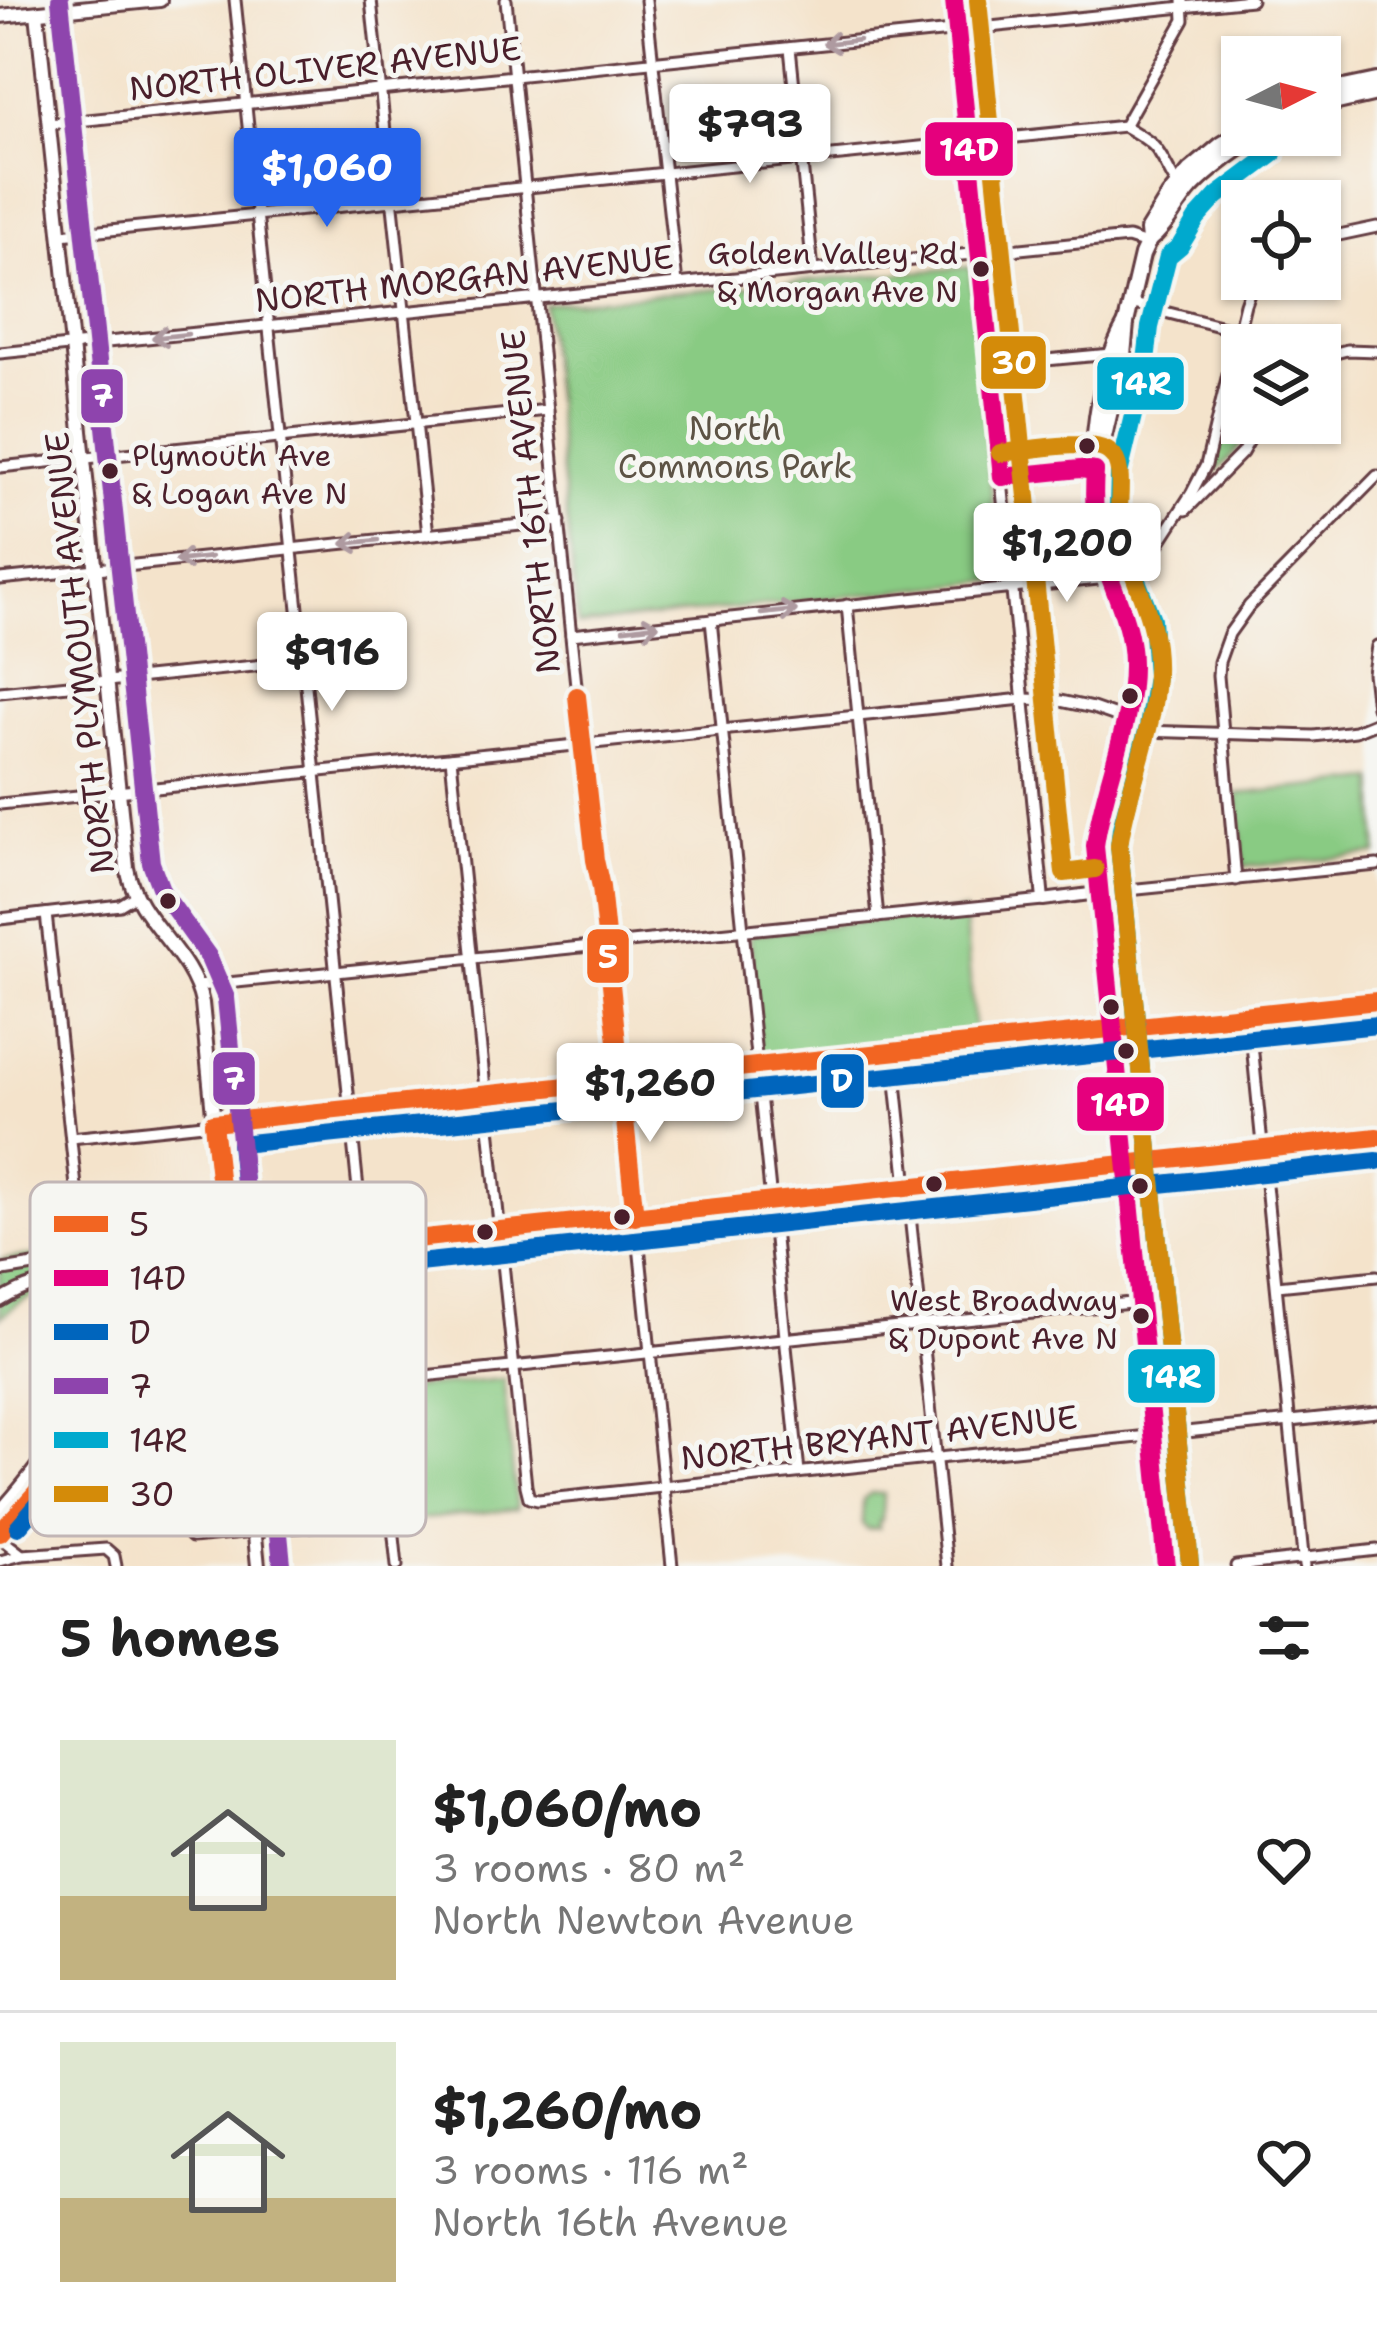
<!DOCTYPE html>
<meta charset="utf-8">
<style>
body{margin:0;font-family:"Shantell Sans",sans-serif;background:#f2f2f2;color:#222;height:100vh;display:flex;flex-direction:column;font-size:45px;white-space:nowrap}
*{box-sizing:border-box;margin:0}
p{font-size:39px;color:#767676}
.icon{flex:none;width:66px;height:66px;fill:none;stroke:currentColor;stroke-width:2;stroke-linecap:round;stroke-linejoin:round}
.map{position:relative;height:1566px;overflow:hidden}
.side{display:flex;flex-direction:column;background:#fff;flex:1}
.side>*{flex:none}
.needle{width:78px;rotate:84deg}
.fabs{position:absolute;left:1221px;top:36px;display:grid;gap:24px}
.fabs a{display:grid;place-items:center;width:120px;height:120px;border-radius:0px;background:#fff;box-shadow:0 3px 9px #0004;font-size:60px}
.price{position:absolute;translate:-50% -102px;padding:0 27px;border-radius:12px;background:#fff;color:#222;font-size:39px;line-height:78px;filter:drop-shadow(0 3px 6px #0008)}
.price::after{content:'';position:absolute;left:50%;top:72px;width:36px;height:27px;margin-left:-18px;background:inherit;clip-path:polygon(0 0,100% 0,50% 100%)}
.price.on{background:#2563eb;color:#fff}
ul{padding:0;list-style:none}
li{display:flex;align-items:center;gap:36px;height:300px;padding:0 60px}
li+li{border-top:3px solid #e0e0e0}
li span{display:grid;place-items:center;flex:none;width:336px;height:240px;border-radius:0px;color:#555}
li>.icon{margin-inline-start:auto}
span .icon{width:144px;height:144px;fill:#fffc;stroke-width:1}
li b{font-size:51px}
h2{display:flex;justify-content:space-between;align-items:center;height:144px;padding:0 60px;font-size:51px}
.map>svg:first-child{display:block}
.green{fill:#89cb83;stroke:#6a7557;stroke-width:3}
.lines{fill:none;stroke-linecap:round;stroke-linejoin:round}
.minor-casing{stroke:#643c43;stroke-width:15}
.tertiary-casing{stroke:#643c43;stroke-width:16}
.secondary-casing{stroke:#643c43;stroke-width:18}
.primary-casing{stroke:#643c43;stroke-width:20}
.minor{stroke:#fff;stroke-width:9}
.tertiary{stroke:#fff;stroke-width:10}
.secondary{stroke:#fff;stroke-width:12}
.primary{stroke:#fff;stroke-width:14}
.bus-1-casing{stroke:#f6f6f2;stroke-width:27}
.bus-2-casing{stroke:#f6f6f2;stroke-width:27}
.bus-3-casing{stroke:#f6f6f2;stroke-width:27}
.bus-4-casing{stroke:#f6f6f2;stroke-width:27}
.bus-5-casing{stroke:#f6f6f2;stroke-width:27}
.bus-6-casing{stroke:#f6f6f2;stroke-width:27}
.bus-1{stroke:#f26522;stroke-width:18}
.bus-2{stroke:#e5007d;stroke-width:18}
.bus-3{stroke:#0065bd;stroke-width:18}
.bus-4{stroke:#8e44ad;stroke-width:18}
.bus-5{stroke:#00a9ce;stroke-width:18}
.bus-6{stroke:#d48b09;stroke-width:18}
.oneway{stroke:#ae9aa0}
.bus-dot{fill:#4a1f2b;stroke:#f6f6f2;stroke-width:4.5}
.labels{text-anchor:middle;stroke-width:10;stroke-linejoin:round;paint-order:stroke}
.bus-label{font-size:30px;fill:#4a1f2b;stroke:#f6f6f2;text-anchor:end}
.street-label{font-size:33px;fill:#4a1f2b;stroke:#f6f6f2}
.park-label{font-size:33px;fill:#5d5345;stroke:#f6f6f2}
.key{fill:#f6f6f2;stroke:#c2b6b6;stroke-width:3}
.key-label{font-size:33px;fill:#4a1f2b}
.line-badge{stroke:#f6f6f2;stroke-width:4.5}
.badge-label{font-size:33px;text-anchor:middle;font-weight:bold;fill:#fff}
</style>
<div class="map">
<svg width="1377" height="1566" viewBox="0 0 1377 1566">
<rect width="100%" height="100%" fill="#f6f6f2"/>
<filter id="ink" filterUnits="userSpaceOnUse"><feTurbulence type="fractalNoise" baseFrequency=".00833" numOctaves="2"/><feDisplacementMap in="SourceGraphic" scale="24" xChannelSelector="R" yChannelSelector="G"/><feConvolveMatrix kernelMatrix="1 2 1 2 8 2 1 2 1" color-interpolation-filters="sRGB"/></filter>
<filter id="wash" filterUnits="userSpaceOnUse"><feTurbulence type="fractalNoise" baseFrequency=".004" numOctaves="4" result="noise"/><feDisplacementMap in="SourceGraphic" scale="48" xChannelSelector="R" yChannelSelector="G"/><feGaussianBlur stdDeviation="2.7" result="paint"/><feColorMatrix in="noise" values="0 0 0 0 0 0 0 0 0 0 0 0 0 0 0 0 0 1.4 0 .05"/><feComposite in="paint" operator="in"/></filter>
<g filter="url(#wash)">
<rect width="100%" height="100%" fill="#f4e3cb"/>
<!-- green -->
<g class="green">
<path d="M970,267L1000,580L578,625L544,304Z"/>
<path d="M1248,343L1255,345H1242V423H1252C1244,445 1230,461 1211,475L1209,471L1241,345Z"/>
<path d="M1375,780L1377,854L1244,867L1237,794Z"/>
<path d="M964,911L975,1036L918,1042L884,1049L869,1048L783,1057L773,1061L764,1059L761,1054L750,938L752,934Z"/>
<path d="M77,1249L78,1291C49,1284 21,1298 0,1318V1260Z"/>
<path d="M503,1379L517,1509L404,1521L390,1390Z"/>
<path d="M871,1493L883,1494L882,1520L879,1521V1528L867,1529L862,1524L863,1499Z"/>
</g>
</g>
<g filter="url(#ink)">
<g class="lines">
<!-- minor casing -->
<g class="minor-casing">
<g id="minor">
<path d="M235,0L397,1566"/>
<path d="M371,0L428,535"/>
<path d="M506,0L582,744L608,944L672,1566"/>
<path d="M646,0L677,284"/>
<path d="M790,48L813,270"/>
<path d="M49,124L1251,0"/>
<path d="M1124,126L1184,20L1183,0"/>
<path d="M61,235L1124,126C1163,148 1156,149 1177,185"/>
<path d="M1320,239L1377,227"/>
<path d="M1130,303L1239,331L1267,345"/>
<path d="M0,353L1128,238L1147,244"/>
<path d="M1320,357L1347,350L1377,351"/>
<path d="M991,365L1111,354"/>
<path d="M0,467L548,410"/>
<path d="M1002,477L1080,469L1095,471"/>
<path d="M1186,510L1242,453L1259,423"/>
<path d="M0,579L560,521"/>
<path d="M1115,589L1138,576L1191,494L1206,465L1245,304L1254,279"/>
<path d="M847,605L878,917"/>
<path d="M711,620L799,1472"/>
<path d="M571,635L1098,579L1110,575"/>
<path d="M1377,646L1373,673L1377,707"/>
<path d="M0,692L303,661"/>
<path d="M451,758L526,1486L529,1498L538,1500L1377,1412"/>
<path d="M0,804L1023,699L1056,700L1093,708L1113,715L1142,731L1314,736L1355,731L1377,722"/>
<path d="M1236,880L1218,676L1219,662L1229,634L1249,606L1377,476"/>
<path d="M1098,893L1377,865"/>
<path d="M46,914L85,1268"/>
<path d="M0,919L120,905L135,896"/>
<path d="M198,986L1043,900"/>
<path d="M1249,1014L1304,1566"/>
<path d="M893,1054L947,1566"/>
<path d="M71,1138L213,1123"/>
<path d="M1277,1286L1377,1276"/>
<path d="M153,1404L1140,1302"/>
<path d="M183,1519L184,1529L192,1537L362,1521"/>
<path d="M0,1538L22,1555L106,1549L114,1556L116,1566"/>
<path d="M0,1561L22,1555"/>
<path d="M1236,1566L1377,1550"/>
</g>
</g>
<!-- tertiary casing -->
<g class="tertiary-casing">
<g id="tertiary">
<path d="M954,0L1043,900L1098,893"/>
<path d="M213,1123L1377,1001"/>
<path d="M228,1258L1377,1137"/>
<path d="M0,1271L55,1262L85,1268"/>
<path d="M0,1301C27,1284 55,1276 87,1279"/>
</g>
</g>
<!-- secondary casing -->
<g class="secondary-casing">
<g id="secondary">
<path d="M37,13L127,868C137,922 191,950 202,1003L258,1566"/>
<path d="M0,16L160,0"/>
<path d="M101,1328L107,1289L117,1279"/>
<path d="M0,1512C68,1435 90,1394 83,1289L87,1279"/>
<path d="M0,1533L64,1455L88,1401L98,1347L92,1289L85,1268C129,1279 181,1254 228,1258"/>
</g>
</g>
<!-- primary casing -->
<g class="primary-casing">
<g id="primary">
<path d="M1320,93L1377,81"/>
<path d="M1320,106L1377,93"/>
<path d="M1149,240C1167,226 1176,205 1191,188C1211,167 1235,151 1259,135"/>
<path d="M1126,323C1093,380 1085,486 1100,549C1110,589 1132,622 1132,665C1132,727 1100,784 1095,846L1166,1566"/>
<path d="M1100,454L1123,355L1126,323L1142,255L1149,240L1148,230L1169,196L1190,171L1221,145L1242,132"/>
</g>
</g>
<!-- minor -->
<use href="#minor" class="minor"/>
<!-- tertiary -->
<use href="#tertiary" class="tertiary"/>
<!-- secondary -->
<use href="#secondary" class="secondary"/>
<!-- primary -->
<use href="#primary" class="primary"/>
<!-- bus-1 casing -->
<g class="bus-1-casing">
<g id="bus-1">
<path d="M577,696L595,860L601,887L635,1217"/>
<path d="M213,1123L1377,1001"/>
<path d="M213,1123L228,1258"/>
<path d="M85,1268C115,1276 149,1264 179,1260C216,1255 255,1255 293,1252L1377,1137"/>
<path d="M0,1533C22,1507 48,1483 66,1453C95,1404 99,1344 107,1289L120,1279L145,1269"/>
</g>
</g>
<!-- bus-2 casing -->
<g class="bus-2-casing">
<g id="bus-2">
<path d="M954,0L1002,477"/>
<path d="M1095,471C1093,499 1094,527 1102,555C1113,590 1132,625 1132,663C1133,725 1103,784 1095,846L1166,1566"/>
<path d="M1002,477L1080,469L1095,471"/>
</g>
</g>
<!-- bus-3 casing -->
<g class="bus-3-casing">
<g id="bus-3">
<path d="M252,1255L240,1144L1377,1025"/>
<path d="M18,1527C46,1494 80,1459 95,1418C109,1378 107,1335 108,1294L153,1290L181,1284L296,1276L1377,1161"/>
</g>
</g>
<!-- bus-4 casing -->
<g class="bus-4-casing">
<path id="bus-4" d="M60,0L151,863L162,892L208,956L226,998L282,1564"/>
</g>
<!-- bus-5 casing -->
<g class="bus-5-casing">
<path id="bus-5" d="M1190,1564L1119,846L1121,828L1148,727L1156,676L1152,619L1124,547L1118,504L1119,474L1146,361L1150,327L1168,256L1180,246L1197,218L1217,196L1273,154"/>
</g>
<!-- bus-6 casing -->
<g class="bus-6-casing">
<g id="bus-6">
<path d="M978,0L1064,873L1095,869"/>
<path d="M1000,453C1025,451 1089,437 1109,452C1127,465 1117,503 1119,523C1125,566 1150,603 1155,647C1163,715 1128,780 1119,846L1190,1564"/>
</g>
</g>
<!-- bus-1 -->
<use href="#bus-1" class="bus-1"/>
<!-- bus-2 -->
<use href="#bus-2" class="bus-2"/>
<!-- bus-3 -->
<use href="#bus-3" class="bus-3"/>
<!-- bus-4 -->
<use href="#bus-4" class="bus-4"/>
<!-- bus-5 -->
<use href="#bus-5" class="bus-5"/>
<!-- bus-6 -->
<use href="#bus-6" class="bus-6"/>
</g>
<!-- one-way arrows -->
<defs><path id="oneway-shaft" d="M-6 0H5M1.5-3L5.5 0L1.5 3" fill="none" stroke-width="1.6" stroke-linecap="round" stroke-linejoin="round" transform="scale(3)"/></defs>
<g class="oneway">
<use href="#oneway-shaft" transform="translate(841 42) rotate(174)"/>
<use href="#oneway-shaft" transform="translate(170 336) rotate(174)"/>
<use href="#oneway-shaft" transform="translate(360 542) rotate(174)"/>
<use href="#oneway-shaft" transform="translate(193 559) rotate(174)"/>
<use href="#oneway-shaft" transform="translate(779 612) rotate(-6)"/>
<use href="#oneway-shaft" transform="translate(641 627) rotate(-7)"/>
</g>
</g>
<!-- markers -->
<g class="bus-dot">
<circle cx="981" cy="269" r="10"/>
<circle cx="1087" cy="446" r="10"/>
<circle cx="110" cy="471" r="10"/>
<circle cx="1130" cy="696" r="10"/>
<circle cx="168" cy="901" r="10"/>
<circle cx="1111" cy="1007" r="10"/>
<circle cx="1126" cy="1051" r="10"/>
<circle cx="934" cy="1184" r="10"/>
<circle cx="1140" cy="1186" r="10"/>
<circle cx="622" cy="1217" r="10"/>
<circle cx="485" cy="1232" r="10"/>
<circle cx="1141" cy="1316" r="10"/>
</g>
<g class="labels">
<!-- bus labels -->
<g class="bus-label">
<text x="958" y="264">Golden Valley Rd<tspan x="958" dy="38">&amp; Morgan Ave N</tspan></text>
<text x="132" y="466" text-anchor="start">Plymouth Ave<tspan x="132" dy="38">&amp; Logan Ave N</tspan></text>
<text x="1118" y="1311">West Broadway<tspan x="1118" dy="38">&amp; Dupont Ave N</tspan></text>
</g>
<!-- street labels -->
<g class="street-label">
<text transform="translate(325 68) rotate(-6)" y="12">NORTH OLIVER AVENUE</text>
<text transform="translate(464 278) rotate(-6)" y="12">NORTH MORGAN AVENUE</text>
<text transform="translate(530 502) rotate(-96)" y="12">NORTH 16TH AVENUE</text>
<text transform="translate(79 653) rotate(-96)" y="12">NORTH PLYMOUTH AVENUE</text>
<text transform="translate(879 1437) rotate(-6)" y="12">NORTH BRYANT AVENUE</text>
</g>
<!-- park labels -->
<g class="park-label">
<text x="735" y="440">North<tspan x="735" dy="38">Commons Park</tspan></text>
</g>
</g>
<!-- legend -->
<rect x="30" y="1182" width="396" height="354" rx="18" class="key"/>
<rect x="54" y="1216" width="54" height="16" fill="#f26522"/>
<rect x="54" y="1270" width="54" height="16" fill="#e5007d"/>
<rect x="54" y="1324" width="54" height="16" fill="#0065bd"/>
<rect x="54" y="1378" width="54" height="16" fill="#8e44ad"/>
<rect x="54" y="1432" width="54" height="16" fill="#00a9ce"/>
<rect x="54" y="1486" width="54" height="16" fill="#d48b09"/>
<g class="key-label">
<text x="129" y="1236">5</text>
<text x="129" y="1290">14D</text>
<text x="129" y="1344">D</text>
<text x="129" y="1398">7</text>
<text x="129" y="1452">14R</text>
<text x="129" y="1506">30</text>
</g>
<g class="line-badge">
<rect x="923" y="120" width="92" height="58" rx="12" fill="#e5007d"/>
<rect x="979" y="334" width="69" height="57" rx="12" fill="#d48b09"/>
<rect x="1095" y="355" width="91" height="57" rx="12" fill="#00a9ce"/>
<rect x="79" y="367" width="46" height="58" rx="12" fill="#8e44ad"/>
<rect x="585" y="927" width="46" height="58" rx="12" fill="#f26522"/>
<rect x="211" y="1050" width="46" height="57" rx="12" fill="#8e44ad"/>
<rect x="819" y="1052" width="47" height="58" rx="12" fill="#0065bd"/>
<rect x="1075" y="1075" width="91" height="58" rx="12" fill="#e5007d"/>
<rect x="1126" y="1347" width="91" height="58" rx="12" fill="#00a9ce"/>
</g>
<g class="badge-label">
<text x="969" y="161">14D</text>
<text x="1014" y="374">30</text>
<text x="1141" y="395">14R</text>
<text x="102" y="407">7</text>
<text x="608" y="968">5</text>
<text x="234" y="1090">7</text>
<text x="842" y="1092">D</text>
<text x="1120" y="1116">14D</text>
<text x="1171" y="1388">14R</text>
</g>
</svg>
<div class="fabs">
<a><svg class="needle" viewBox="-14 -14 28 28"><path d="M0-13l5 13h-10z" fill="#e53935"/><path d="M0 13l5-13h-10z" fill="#767676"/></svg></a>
<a><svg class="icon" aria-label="locate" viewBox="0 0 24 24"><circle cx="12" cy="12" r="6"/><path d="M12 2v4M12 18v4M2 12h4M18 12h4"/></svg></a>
<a><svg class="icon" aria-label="layers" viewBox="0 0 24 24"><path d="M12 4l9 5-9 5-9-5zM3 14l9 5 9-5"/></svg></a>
</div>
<b class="price" style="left:750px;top:186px">$793</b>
<b class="price on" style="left:327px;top:230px">$1,060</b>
<b class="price" style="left:1067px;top:605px">$1,200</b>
<b class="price" style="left:332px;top:714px">$916</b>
<b class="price" style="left:650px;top:1145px">$1,260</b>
</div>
<section class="side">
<h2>5 homes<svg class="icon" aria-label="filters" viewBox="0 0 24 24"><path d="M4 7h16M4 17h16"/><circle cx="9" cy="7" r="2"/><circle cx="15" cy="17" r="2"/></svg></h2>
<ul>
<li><span style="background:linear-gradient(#dfe7d0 65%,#c2b280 0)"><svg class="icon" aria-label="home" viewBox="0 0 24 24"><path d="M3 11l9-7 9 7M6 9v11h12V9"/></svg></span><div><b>$1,060/mo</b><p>3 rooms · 80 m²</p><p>North Newton Avenue</p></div><svg class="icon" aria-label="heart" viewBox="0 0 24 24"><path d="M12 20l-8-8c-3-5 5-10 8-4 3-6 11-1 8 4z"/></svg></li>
<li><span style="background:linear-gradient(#dfe7d0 65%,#c2b280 0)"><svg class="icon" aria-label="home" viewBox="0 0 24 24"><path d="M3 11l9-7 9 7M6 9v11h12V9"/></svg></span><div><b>$1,260/mo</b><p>3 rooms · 116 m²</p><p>North 16th Avenue</p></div><svg class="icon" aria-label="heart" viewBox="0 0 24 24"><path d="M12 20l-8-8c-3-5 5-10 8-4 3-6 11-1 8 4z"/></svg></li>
</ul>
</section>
